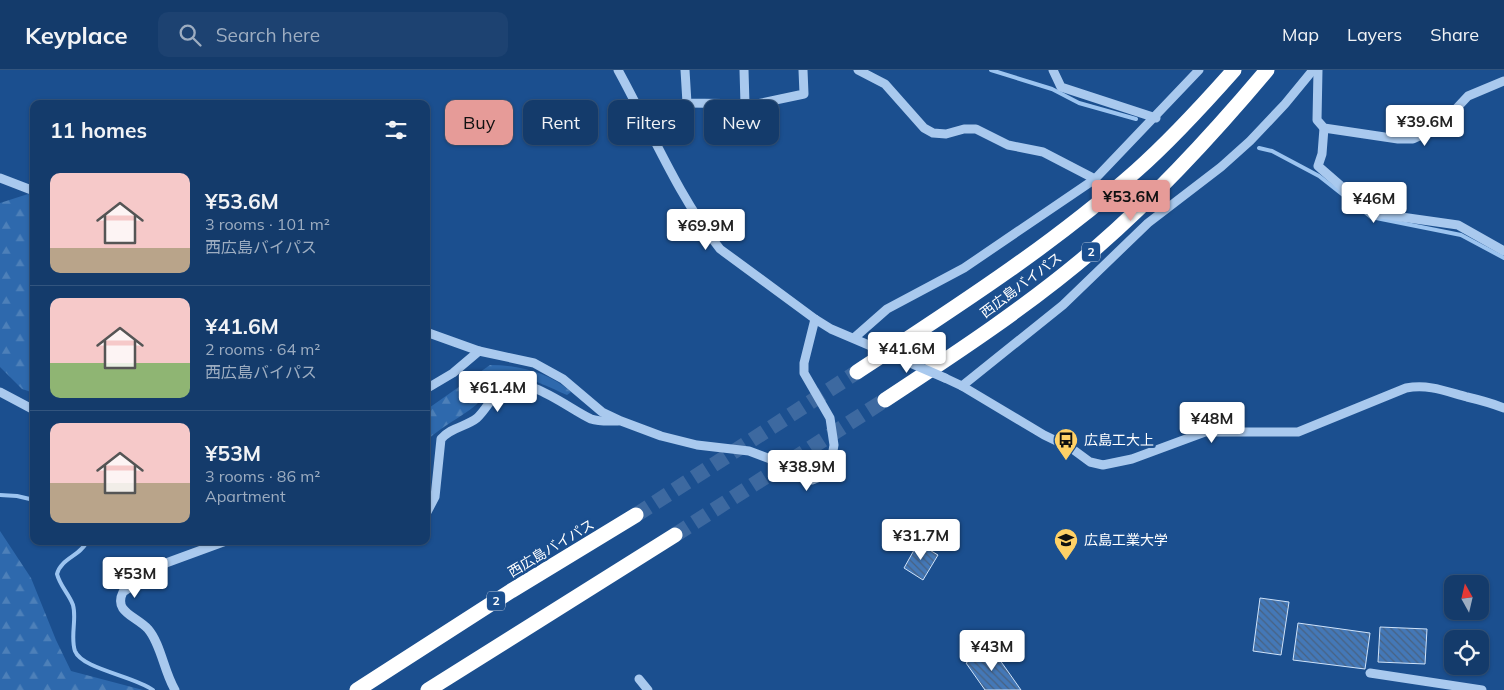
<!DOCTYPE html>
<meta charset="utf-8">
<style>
body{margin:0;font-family:Mulish,"Noto Sans JP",sans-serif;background:#1d4271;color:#f1f3f6;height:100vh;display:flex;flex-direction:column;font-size:19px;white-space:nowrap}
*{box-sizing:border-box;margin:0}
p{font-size:16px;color:#9dadc1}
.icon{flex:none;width:28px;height:28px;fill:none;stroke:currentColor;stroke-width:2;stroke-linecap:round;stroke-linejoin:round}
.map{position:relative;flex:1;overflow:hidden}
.details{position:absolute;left:30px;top:30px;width:400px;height:445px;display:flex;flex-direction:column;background:#143b6b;border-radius:10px;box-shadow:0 1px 4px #0004,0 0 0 1px #33557e}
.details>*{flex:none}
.top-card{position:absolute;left:445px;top:30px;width:475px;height:45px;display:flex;gap:10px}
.needle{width:32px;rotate:352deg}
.controls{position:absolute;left:1444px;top:505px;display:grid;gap:10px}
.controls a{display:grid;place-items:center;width:45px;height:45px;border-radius:10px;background:#143b6b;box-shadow:0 1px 4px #0004,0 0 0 1px #33557e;font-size:25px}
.price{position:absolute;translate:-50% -42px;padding:0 11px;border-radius:5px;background:#fff;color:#222;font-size:16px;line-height:32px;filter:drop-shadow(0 1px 2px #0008)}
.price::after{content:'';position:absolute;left:50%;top:30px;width:15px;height:11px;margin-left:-8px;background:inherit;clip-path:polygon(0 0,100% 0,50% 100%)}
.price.current{background:#e69b98;color:#111}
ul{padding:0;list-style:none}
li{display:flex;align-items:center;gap:15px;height:125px;padding:0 20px}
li+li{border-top:1px solid #33557e}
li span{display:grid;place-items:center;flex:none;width:140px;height:100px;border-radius:10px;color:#555}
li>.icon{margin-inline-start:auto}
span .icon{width:60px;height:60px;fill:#fffc;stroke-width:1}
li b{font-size:21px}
h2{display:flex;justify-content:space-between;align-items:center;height:60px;padding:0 20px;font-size:21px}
.chip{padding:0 18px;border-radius:10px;background:#143b6b;box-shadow:0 1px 4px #0004,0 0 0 1px #33557e;font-size:18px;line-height:45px}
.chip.current{background:#e69b98;color:#111}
header{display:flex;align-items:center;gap:30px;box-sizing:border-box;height:70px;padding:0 25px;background:#143b6b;border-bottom:1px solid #33557e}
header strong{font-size:24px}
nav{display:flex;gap:28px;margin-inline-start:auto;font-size:18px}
.search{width:350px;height:45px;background:#1d4271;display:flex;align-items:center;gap:12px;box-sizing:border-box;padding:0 18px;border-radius:10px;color:#9dadc1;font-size:19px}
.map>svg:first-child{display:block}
.forest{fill:url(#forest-firs)}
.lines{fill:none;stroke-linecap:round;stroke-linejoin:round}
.stream{stroke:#9cc4f0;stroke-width:4}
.building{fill:url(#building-back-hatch);stroke:#cfe3fa}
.highway-tunnel{stroke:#3d69a0;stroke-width:15;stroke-dasharray:15 8;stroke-linecap:butt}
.minor{stroke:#a9c9ee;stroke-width:9}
.highway{stroke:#fff;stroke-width:15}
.minor-bridge{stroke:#a9c9ee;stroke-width:9}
.labels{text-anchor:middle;stroke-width:5;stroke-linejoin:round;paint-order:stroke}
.shield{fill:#1b4f8f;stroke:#bbcadd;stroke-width:1}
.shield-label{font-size:12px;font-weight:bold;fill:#fff}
.street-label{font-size:14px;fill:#fff;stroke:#1b4f8f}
.poi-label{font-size:14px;fill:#fff;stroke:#1b4f8f;text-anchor:start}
</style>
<header>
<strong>Keyplace</strong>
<div class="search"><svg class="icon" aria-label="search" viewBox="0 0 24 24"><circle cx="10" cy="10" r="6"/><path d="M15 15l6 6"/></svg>Search here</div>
<nav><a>Map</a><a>Layers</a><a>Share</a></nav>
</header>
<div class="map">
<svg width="1504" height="620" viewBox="0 0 1504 620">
<defs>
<pattern id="forest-firs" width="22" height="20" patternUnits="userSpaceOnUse" patternTransform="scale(1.25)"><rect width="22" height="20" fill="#2e69ad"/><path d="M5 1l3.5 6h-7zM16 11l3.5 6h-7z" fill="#4d80b9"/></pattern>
<pattern id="building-back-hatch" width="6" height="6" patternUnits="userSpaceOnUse" patternTransform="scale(1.25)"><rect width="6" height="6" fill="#4478b7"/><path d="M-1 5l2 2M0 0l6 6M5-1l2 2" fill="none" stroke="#486282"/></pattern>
</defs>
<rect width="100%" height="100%" fill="#1b4f8f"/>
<!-- forest -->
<g class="forest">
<path d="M28,124L34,126V323L22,319L0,297V133Z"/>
<path d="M490,295C519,295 549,302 571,322L567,325C545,316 516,297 494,315C488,320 483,329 476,335C460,348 442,356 426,371V340Z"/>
<path d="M0,461L31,508L56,570L71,601L143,620H0Z"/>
</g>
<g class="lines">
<!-- stream -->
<g class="stream">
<path d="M991,0L1052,19L1079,33L1136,49"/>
<path d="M1259,78L1272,81L1319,106L1371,147L1461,165L1504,188"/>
<path d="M0,425L17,426L34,430"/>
<path d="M87,471C81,486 61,488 57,504C60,516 69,524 73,535C77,549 70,567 75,581C82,599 134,606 153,620"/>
</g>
</g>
<!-- building -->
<g class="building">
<path d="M918,473L938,485L923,510L904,498Z"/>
<path d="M1260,528L1289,532L1281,585L1253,581Z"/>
<path d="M1298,553L1370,563L1365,599L1293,590Z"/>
<path d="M1380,557L1427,559L1425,594L1378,592Z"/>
<path d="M990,576L1021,620H985L966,593Z"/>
</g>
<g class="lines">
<!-- highway-tunnel -->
<g class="highway-tunnel">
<path d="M636,445L857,302"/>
<path d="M675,465L885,330"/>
</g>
<!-- minor -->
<g class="minor">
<path d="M618,0C650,58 679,128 720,179L815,249L831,259L878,279"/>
<path d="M685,0L687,33L757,34L804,24L803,0"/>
<path d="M744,0L745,34"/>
<path d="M858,0L885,14L924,58L933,63L946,64L964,59H976L1008,75L1043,82L1095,109"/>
<path d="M1053,0L1061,17L1156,48"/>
<path d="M1318,0L1317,50L1324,58L1398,69H1413L1439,57L1468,26L1504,11"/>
<path d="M1324,58L1322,84L1318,96L1357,130L1380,144L1458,155L1504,181"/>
<path d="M0,108L34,121"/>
<path d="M426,262L479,281L534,293L563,309L602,342L621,351L661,366L697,375L749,381L773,390L805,410H812L825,405L830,398L834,375L830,348L804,303V293L815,249"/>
<path d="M854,268L887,239L964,198L1095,109L1199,0"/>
<path d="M945,308L962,316L1044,365L1071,378L1090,392L1103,395L1132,389L1205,362H1298L1406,318C1429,314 1445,321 1467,327C1480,330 1491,333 1504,338"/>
<path d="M962,316L1063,235L1148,153L1221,97L1250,71L1285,34L1313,0"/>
<path d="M426,319L453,303L479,281"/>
<path d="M0,322L34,340"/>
<path d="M426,444L435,427L441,369C451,357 466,357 477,348C487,339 492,325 503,318C527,303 570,340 591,349C600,352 610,351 618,351"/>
<path d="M1370,603L1482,620"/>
<path d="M639,609L648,620"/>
<path d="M175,620C164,602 161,574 148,559C136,546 113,542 123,522L166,493L226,471"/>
</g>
<!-- highway -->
<g class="highway">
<path d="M857,302C953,239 1050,177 1136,101C1171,70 1203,35 1234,0"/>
<path d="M885,330C958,282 1031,234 1097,177C1159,123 1214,63 1267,0"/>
<path d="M357,620L511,521L636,445"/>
<path d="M428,620L675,465"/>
</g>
<!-- minor-bridge -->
<path class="minor-bridge" d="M878,279L945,308"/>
</g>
<!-- icons -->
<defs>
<g id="bus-pin" transform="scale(1.25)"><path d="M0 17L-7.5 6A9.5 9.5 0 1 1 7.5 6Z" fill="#ffd166" stroke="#1b4f8f"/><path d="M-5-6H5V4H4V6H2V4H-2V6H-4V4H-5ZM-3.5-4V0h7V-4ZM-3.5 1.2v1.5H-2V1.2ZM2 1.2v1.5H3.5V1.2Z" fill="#111"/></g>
<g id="university-pin" transform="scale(1.25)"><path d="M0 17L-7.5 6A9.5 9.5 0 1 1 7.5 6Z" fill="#ffd166" stroke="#1b4f8f"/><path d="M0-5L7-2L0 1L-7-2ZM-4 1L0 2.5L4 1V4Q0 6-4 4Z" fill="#111"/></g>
</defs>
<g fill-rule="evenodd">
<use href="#bus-pin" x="1066" y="370"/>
<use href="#university-pin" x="1066" y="470"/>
</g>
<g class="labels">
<!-- shield labels -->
<g class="shield">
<rect x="1082" y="172.5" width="18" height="19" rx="4"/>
<rect x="487" y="521.5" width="18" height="19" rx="4"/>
</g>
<g class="shield-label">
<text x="1091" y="186">2</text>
<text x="496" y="535">2</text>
</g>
<!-- street labels -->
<g class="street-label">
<text transform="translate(1021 215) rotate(-37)" y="5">西広島バイパス</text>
<text transform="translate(551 478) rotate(-31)" y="5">西広島バイパス</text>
</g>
<!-- poi labels -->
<g class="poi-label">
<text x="1084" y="375">広島工大上</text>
<text x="1084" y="475">広島工業大学</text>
</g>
</g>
</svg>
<div class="controls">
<a><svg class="needle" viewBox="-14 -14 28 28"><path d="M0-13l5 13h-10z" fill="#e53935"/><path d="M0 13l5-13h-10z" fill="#9dadc1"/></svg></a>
<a><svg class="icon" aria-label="locate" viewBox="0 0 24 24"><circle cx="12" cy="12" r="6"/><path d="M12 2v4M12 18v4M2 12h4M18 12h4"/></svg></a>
</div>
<b class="price" style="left:1425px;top:77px">¥39.6M</b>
<b class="price current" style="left:1131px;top:152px">¥53.6M</b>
<b class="price" style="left:1374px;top:154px">¥46M</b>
<b class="price" style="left:706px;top:181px">¥69.9M</b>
<b class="price" style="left:907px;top:304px">¥41.6M</b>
<b class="price" style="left:498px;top:343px">¥61.4M</b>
<b class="price" style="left:1212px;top:374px">¥48M</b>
<b class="price" style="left:807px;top:422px">¥38.9M</b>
<b class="price" style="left:921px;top:491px">¥31.7M</b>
<b class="price" style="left:135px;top:529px">¥53M</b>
<b class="price" style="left:992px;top:602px">¥43M</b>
<div class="top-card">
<a class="chip current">Buy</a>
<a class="chip">Rent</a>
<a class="chip">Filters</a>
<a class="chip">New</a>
</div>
<section class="details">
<h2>11 homes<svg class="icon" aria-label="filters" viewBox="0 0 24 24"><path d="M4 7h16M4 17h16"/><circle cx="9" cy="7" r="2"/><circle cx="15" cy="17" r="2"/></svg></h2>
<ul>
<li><span style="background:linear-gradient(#f6c9c9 75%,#b9a48a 0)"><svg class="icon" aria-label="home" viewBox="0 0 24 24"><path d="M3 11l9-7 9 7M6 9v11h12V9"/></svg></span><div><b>¥53.6M</b><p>3 rooms · 101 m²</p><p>西広島バイパス</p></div></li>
<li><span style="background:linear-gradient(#f6c9c9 65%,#8fb573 0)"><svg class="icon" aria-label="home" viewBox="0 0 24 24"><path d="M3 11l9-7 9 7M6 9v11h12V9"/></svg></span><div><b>¥41.6M</b><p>2 rooms · 64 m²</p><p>西広島バイパス</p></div></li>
<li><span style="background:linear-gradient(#f6c9c9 60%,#b9a48a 0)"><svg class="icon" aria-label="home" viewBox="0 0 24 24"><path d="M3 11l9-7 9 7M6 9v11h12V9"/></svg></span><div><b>¥53M</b><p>3 rooms · 86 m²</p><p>Apartment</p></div></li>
</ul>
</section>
</div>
